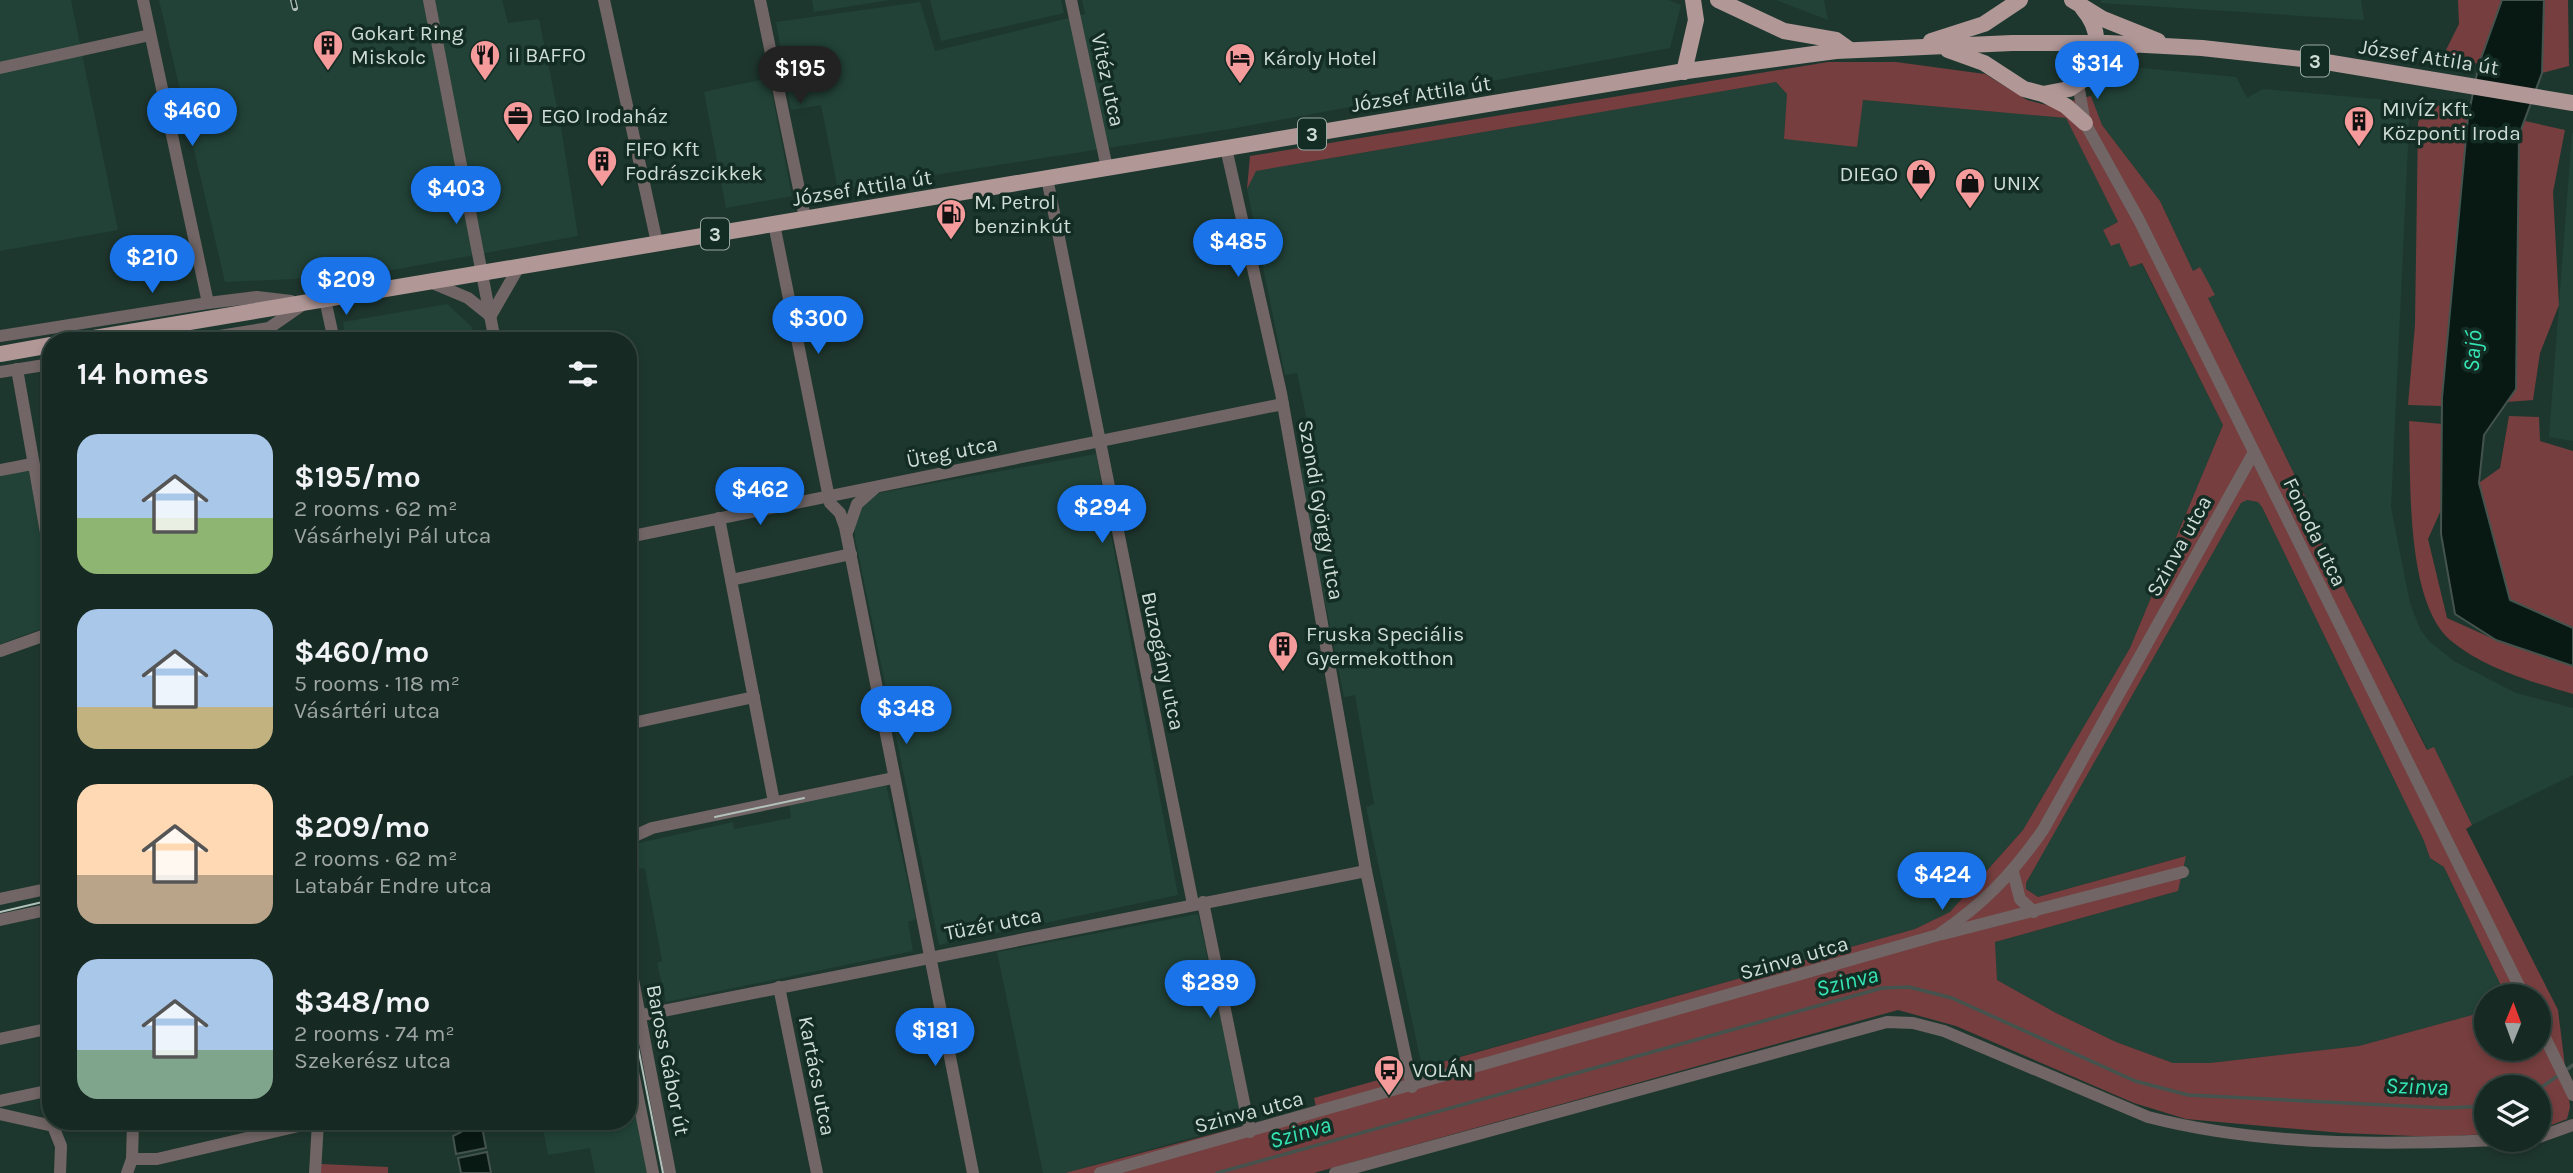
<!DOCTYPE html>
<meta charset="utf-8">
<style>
body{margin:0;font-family:Karla,sans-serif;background:#1f312a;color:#f1f3f6;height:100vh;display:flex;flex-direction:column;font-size:26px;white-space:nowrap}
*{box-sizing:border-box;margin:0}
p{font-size:23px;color:#9ea6a5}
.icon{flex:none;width:38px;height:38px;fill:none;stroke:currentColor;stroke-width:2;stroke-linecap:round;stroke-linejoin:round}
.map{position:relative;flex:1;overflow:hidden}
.side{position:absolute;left:42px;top:332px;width:595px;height:798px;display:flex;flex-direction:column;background:#162922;border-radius:28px;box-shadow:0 4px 10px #0003,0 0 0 2px #354540}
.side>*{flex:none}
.needle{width:46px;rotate:1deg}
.fabs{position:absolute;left:2474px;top:984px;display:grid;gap:14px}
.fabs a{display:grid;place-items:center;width:77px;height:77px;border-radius:50%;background:#162922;box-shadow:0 4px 10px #0003,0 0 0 2px #354540;font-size:35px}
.price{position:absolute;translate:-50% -60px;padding:0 16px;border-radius:24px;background:#1a73e8;color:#fff;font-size:23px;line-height:46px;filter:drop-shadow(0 2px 4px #0008)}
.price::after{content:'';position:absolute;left:50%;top:42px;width:21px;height:16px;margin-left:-10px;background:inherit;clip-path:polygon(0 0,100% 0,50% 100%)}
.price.selected{background:#222;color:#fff}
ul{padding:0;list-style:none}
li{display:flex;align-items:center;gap:21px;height:175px;padding:0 35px}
li span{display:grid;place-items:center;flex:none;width:196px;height:140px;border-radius:21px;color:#555}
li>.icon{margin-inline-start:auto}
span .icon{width:84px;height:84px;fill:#fffc;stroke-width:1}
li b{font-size:30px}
h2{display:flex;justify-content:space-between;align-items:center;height:84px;padding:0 35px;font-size:30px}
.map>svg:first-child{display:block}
.built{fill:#224237}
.green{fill:#763e3e;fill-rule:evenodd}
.water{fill:#081812;stroke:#44534d;stroke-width:2}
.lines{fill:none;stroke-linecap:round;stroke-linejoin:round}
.stream{stroke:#44534d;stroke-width:3.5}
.minor{stroke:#716565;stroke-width:12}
.major{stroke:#b19897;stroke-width:16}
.tram{stroke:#b2c2bb;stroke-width:2}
.rail-casing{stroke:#b2c2bb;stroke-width:6}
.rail{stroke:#142d24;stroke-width:3.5;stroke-dasharray:10;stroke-linecap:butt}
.labels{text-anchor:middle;stroke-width:7;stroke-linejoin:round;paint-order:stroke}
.shield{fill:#142d24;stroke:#97a8a1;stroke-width:2}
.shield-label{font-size:19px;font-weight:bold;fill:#cfddd7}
.poi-label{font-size:21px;fill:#cfddd7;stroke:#142d24;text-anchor:start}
.street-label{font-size:21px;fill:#cfddd7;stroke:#142d24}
.water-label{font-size:23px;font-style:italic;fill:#35e5b4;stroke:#142d24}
</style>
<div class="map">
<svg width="2573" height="1173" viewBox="0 0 2573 1173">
<rect width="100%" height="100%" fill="#1e372e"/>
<!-- built -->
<g class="built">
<path d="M0,0H71L118,230L0,251Z"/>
<path d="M159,0H502L508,23L539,19L561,127L578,236L360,276L225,282Z"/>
<path d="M812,0H890L814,12Z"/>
<path d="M930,0H1061L1064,13L941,41Z"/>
<path d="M1082,0H1668L1681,5L1670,48L1236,128L838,190L821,105L791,110L776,22L920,2L935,51L1085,14Z"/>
<path d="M1776,0H1824L1828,20Z"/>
<path d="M2101,0H2361L2364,20L2101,3Z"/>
<path d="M2142,68L2236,77L2247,98L2263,89L2410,102L2391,507L2410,603L2420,629L2429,641L2454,661L2516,693L2573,708V775L2472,825L2434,748L2428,750L2300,501L2306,497L2208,298L2214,295L2200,267L2193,271L2160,201L2102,125L2091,96L2109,74Z"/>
<path d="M769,78L792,196L726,208L704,92Z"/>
<path d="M1776,82L1787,94L1784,139L1863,100L2066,118L2118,222L2103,230L2111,246L2119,242L2141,263L2223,425L2130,648L2023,830L1950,912L1915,929L1422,1067L1366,807L1374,804L1355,695L1344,697L1299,469L1317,466L1297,373L1285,375L1247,189L1255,171Z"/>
<path d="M2572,133H2573V441L2549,437Z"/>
<path d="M447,304L472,327L475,341H346L343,322Z"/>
<path d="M1096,454L1178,895L939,945L855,538V524L864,504L879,493Z"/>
<path d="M28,469L51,579V625L0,644V474Z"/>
<path d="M2247,500L2258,502L2262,507L2424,841L2430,858L2444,867L2506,996H2487V1011L2359,1046L2210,1063H2173L2116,1042L2056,1013L1997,980L1995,942L2178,891L2185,856L2038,897L2026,888V883L2241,503Z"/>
<path d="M886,784L916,919L908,922L913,951L666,1002L657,963L662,961L645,868L639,869L634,844L733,822L734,829L791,818L789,804Z"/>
<path d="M1198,914L1242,1116L1229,1119L1220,1130L1065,1173H1043L997,952Z"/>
<path d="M628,1048L652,1173H595L590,1148L548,1155L542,1122H628Z"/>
</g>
<!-- green -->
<g class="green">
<path d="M2458,0H2502L2479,64L2443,56L2459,24Z"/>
<path d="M2544,0H2568L2569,66L2542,73Z"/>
<path d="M1828,62H1896L1985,74L2027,100L2050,106L2091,96L2102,125L2160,201L2193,271L2200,267L2215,295L2208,298L2306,498L2300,501L2427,750L2434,747L2472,825L2466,829L2558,1010L2570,1107L2567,1119L2539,1130V1087H2487V1134L2437,1137L2342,1133L2186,1119L2134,1103L1956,1026L1898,1010L1314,1173H1065L1316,1107L1314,1098L1915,929L1950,912L2023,830L2130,648L2223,425L2142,263L2130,267L2119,243L2111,246L2103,230L2118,222L2066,118L1863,100L1857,147L1784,139L1787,94L1776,82L1256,171L1247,189L1250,156ZM2247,500L2258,502L2262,507L2424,841L2430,858L2444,867L2506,996H2539V1048H2487V1011L2359,1046L2210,1063H2173L2116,1042L2056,1013L1997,980L1995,942L2178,891L2186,856L2038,897L2026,889V883L2241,503Z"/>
<path d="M2440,105L2463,112L2468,117L2442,406L2408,405L2415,325L2418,123L2422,111Z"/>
<path d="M2525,121L2565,130L2553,192L2559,305L2540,353L2533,400L2507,402L2516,389L2519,135Z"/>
<path d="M2509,416L2539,417L2540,441L2573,451V628L2510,600L2479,483L2500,468Z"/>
<path d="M2409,421L2442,424L2441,510L2428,539L2447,618L2496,640L2573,666V694C2532,682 2483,668 2450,640C2405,600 2411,478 2409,421Z"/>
<path d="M321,1164L388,1167V1173H321Z"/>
</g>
<!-- water -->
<g class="water">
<path d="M2502,0H2544L2542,73L2519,135L2516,389L2484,435L2479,483L2510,600L2573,628V666L2496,640L2455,614L2441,534L2442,398L2468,117L2479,64Z"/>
<path d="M481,1122L486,1148L456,1154L453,1136Z"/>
<path d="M487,1152L491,1173H461L458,1158Z"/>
</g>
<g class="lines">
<!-- stream -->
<g class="stream">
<path d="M2539,1089L2573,1065"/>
<path d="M1217,1173L1882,988L1909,987L1952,998L2135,1081L2188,1095L2445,1108L2487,1106"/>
</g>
<!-- minor -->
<g class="minor">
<path d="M143,0L208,303"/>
<path d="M429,0L495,341"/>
<path d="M604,0L657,243"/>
<path d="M760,0L805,218"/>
<path d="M1071,0L1107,168"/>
<path d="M0,68L150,35"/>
<path d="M2078,84L2085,123L2139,220L2524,996"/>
<path d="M1226,148L1281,393L1366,871L1412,1087"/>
<path d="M1047,178L1193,904"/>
<path d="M774,224L830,503L840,513L845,527L973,1173"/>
<path d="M430,282L468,298L488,314"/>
<path d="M325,299L334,341"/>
<path d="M490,317L520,265"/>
<path d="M0,336L208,303L257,297L291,301"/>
<path d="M189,341L269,328L305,303"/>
<path d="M17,369L51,561"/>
<path d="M0,372L51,364"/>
<path d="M0,470L32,464"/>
<path d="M719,518L774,802"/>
<path d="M848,530L857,504L875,488"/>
<path d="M628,537L1283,404"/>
<path d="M731,580L851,554"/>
<path d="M0,651L51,633"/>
<path d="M628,724L754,697"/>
<path d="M628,839L652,828L893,778"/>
<path d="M2013,872L2020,899L2034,912"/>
<path d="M0,899L51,888"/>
<path d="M1203,902L1250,1132"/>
<path d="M0,920L51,909"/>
<path d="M1943,934L2183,872"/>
<path d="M628,954L670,1173"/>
<path d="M779,987L817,1173"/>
<path d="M628,1018L1366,871"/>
<path d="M2539,1025L2573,1095"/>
<path d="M0,1039L51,1028"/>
<path d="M628,1047L653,1173"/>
<path d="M0,1101L51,1090"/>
<path d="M0,1114L53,1126L61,1146L60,1173"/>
<path d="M2539,1137L2573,1125"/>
<path d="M132,1159H157L316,1122"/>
<path d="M127,1173L132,1159L133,1122"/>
<path d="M315,1173L318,1122"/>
<path d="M1100,1173L1938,935C1983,904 2011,876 2043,830L2254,452"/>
<path d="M1335,1173L1887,1022L1913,1023L1944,1031L2148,1117C2272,1149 2401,1144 2528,1139"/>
</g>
<!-- major -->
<g class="major">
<path d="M1718,0L1784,31L1836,40L1850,50"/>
<path d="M2072,0L2103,19L2158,41"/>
<path d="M2083,9C2100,28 2101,53 2087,74"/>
<path d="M1931,41L1984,24L2020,0"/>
<path d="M1948,50L1984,63L2024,89L2043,94L2069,89L2135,45"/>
<path d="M1684,72L1696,20L1693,0"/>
<path d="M2043,94L2066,106L2085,123"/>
<path d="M76,341L1679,72L1836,51L2012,43H2108L2202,48L2320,61L2573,103"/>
<path d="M0,354L51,345"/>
</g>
<!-- tram -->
<g class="tram">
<path d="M715,817L804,798"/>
<path d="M0,912L51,900"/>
<path d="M628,997L663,1173"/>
</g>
<!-- rail casing -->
<g class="rail-casing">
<path id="rail" d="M293,0L295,8"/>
</g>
<!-- rail -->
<use href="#rail" class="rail"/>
</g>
<!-- icons -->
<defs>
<g id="building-pin" transform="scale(1.575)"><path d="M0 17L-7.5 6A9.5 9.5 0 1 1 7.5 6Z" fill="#f59b9b" stroke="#142d24"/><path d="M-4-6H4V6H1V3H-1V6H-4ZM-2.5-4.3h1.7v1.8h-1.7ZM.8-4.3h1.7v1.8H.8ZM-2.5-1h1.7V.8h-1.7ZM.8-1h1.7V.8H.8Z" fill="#111"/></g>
<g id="restaurant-pin" transform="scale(1.575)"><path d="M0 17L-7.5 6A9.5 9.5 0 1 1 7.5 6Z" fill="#f59b9b" stroke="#142d24"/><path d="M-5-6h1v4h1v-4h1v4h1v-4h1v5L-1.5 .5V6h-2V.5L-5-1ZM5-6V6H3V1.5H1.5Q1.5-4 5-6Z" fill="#111"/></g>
<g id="hotel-pin" transform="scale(1.575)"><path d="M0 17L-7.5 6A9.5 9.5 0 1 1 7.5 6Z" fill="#f59b9b" stroke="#142d24"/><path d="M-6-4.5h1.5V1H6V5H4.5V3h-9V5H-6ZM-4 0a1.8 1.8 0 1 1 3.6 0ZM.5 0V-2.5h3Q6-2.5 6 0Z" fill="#111"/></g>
<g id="office-pin" transform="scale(1.575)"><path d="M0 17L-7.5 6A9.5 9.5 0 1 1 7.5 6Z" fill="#f59b9b" stroke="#142d24"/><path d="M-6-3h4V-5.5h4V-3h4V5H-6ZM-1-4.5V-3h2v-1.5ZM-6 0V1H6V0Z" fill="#111"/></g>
<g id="shop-pin" transform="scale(1.575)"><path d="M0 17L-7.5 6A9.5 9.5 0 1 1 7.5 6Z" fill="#f59b9b" stroke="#142d24"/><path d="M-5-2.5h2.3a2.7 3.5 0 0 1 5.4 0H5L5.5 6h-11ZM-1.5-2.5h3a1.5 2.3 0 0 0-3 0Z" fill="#111"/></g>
<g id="fuel-pin" transform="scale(1.575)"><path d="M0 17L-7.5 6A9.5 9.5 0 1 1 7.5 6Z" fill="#f59b9b" stroke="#142d24"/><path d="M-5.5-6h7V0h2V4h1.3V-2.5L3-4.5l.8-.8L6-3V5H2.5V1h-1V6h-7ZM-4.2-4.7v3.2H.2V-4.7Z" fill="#111"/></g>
<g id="bus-pin" transform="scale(1.575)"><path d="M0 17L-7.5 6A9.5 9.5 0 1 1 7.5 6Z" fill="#f59b9b" stroke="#142d24"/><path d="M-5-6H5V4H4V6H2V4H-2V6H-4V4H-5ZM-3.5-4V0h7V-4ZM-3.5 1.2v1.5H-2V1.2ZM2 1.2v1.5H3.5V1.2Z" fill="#111"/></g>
</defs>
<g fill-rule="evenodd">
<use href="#building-pin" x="328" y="45"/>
<use href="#restaurant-pin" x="485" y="55"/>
<use href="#hotel-pin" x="1240" y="58"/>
<use href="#office-pin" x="518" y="116"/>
<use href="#building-pin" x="2359" y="121"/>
<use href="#building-pin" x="602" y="161"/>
<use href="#shop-pin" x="1921" y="174"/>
<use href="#shop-pin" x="1970" y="183"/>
<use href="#fuel-pin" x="951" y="214"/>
<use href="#building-pin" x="1283" y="646"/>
<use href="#bus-pin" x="1389" y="1070"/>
</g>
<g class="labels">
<!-- shield labels -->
<g class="shield">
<rect x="2301" y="45.5" width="28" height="31" rx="5"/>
<rect x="1298" y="118.5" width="28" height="31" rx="5"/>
<rect x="701" y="218.5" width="28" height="31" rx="5"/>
</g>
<g class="shield-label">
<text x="2315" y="68">3</text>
<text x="1312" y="141">3</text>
<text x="715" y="241">3</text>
</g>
<!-- poi labels -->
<g class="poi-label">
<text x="351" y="40">Gokart Ring<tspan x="351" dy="24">Miskolc</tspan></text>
<text x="508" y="62">il BAFFO</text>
<text x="1263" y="65">Károly Hotel</text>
<text x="2382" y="116">MIVÍZ Kft.<tspan x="2382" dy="24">Központi Iroda</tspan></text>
<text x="541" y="123">EGO Irodaház</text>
<text x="625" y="156">FIFO Kft<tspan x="625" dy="24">Fodrászcikkek</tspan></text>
<text x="1898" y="181" text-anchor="end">DIEGO</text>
<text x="1993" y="190">UNIX</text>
<text x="974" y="209">M. Petrol<tspan x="974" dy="24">benzinkút</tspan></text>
<text x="1306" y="641">Fruska Speciális<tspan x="1306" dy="24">Gyermekotthon</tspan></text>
<text x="1412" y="1077">VOLÁN</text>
</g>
<!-- street labels -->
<g class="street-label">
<text transform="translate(2429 57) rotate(9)" y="7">József Attila út</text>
<text transform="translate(1108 80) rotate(78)" y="7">Vitéz utca</text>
<text transform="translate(1421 94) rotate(-9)" y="7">József Attila út</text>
<text transform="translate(862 188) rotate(-9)" y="7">József Attila út</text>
<text transform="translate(952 452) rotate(-11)" y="7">Üteg utca</text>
<text transform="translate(1321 510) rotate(80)" y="7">Szondi György utca</text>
<text transform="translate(2315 532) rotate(64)" y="7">Fonoda utca</text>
<text transform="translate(2179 546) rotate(-61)" y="7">Szinva utca</text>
<text transform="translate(1163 661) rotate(78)" y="7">Buzogány utca</text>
<text transform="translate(993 924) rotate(-11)" y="7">Tüzér utca</text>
<text transform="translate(1794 958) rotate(-16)" y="7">Szinva utca</text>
<text transform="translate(668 1060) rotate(79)" y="7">Baross Gábor út</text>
<text transform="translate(817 1076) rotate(79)" y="7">Kartács utca</text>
<text transform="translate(1249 1112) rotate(-15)" y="7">Szinva utca</text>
</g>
<!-- water labels -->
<g class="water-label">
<text transform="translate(2472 351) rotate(-86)" y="8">Sajó</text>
<text transform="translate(1847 981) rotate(-14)" y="8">Szinva</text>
<text transform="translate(2417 1086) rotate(2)" y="8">Szinva</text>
<text transform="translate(1300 1132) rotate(-16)" y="8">Szinva</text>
</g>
</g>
</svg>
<div class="fabs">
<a><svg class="needle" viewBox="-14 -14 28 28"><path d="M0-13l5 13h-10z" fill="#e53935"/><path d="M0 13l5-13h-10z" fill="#9ea6a5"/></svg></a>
<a><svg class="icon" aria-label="layers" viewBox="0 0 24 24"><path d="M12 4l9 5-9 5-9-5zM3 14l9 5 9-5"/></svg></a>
</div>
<b class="price" style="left:2097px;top:101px">$314</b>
<b class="price selected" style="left:800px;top:106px">$195</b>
<b class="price" style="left:192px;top:148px">$460</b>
<b class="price" style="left:456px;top:226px">$403</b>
<b class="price" style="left:1238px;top:279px">$485</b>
<b class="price" style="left:152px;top:295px">$210</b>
<b class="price" style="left:346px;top:317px">$209</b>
<b class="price" style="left:818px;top:356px">$300</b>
<b class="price" style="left:760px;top:527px">$462</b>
<b class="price" style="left:1102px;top:545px">$294</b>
<b class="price" style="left:906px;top:746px">$348</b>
<b class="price" style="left:1942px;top:912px">$424</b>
<b class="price" style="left:1210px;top:1020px">$289</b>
<b class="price" style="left:935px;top:1068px">$181</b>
<section class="side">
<h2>14 homes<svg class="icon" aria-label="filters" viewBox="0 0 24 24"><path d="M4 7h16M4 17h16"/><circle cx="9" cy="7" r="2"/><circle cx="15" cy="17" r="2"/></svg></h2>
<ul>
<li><span style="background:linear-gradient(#a9c7e8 60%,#8fb573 0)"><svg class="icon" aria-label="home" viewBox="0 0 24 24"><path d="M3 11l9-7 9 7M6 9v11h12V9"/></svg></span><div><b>$195/mo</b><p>2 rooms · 62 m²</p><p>Vásárhelyi Pál utca</p></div></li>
<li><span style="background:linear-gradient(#a9c7e8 70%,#c2b280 0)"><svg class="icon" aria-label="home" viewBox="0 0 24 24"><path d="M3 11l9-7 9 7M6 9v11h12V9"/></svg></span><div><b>$460/mo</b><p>5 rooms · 118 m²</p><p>Vásártéri utca</p></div></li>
<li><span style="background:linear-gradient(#ffd9b3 65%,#b9a48a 0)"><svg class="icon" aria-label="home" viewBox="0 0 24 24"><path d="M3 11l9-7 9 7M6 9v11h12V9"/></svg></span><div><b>$209/mo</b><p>2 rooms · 62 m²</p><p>Latabár Endre utca</p></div></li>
<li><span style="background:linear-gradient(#a9c7e8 65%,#7fa58c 0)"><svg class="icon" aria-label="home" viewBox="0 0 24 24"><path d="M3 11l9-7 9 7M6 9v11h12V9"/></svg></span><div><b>$348/mo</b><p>2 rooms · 74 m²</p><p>Szekerész utca</p></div></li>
</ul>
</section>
</div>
